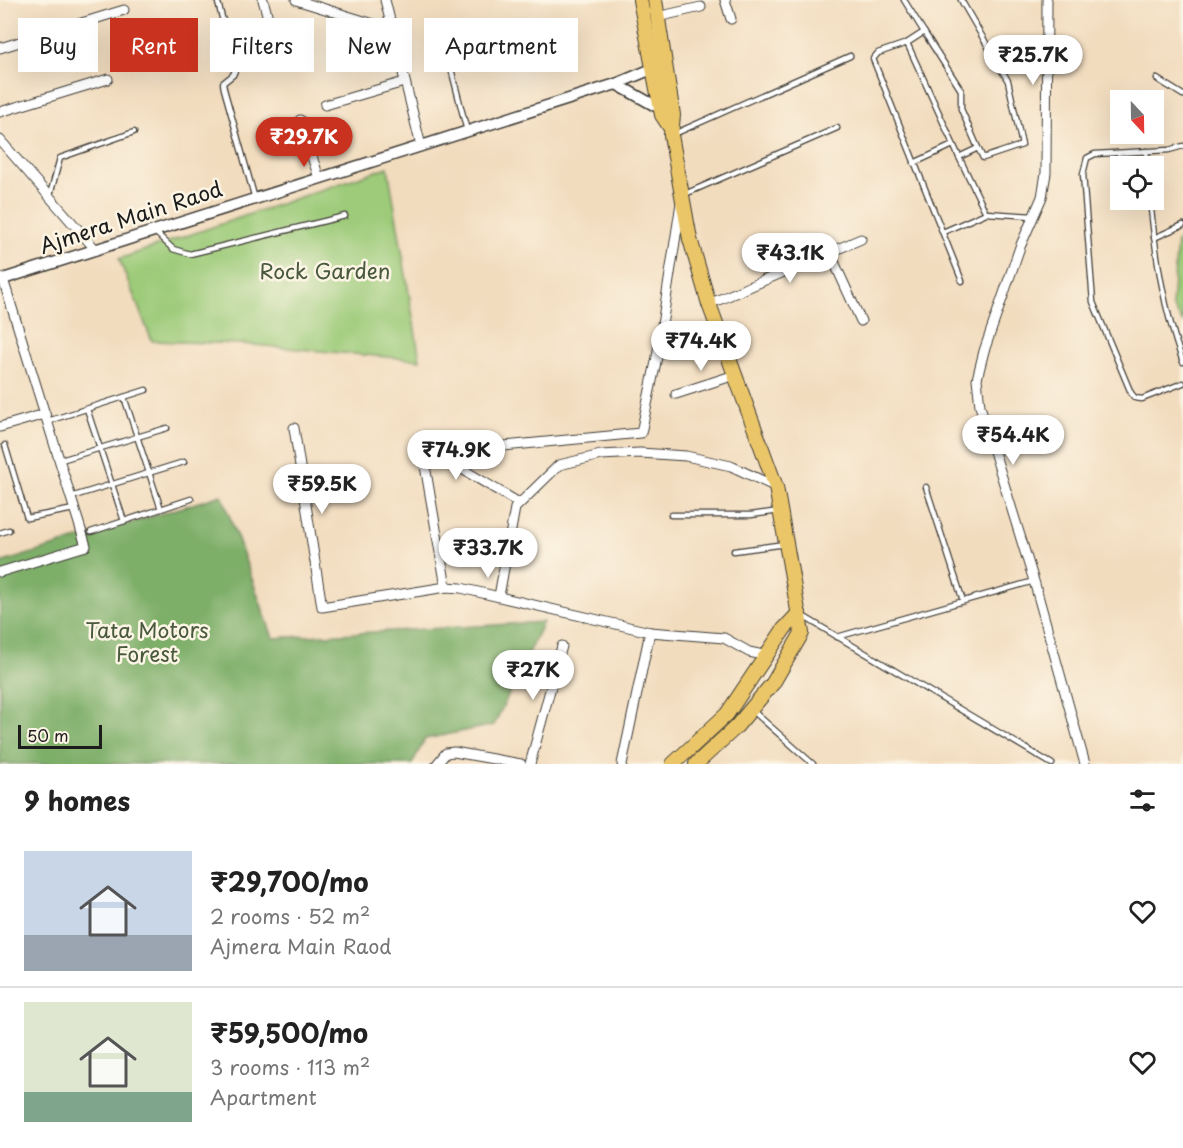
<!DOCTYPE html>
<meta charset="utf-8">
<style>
body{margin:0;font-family:"Playpen Sans",sans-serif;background:#f6f6f6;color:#222;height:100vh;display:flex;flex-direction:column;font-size:22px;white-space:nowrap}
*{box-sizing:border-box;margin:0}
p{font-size:20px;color:#767676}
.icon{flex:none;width:33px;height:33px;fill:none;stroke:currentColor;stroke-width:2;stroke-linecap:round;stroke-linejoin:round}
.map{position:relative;height:764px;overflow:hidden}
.drawer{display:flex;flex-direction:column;background:#fff;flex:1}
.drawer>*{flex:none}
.banner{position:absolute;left:18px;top:18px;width:600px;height:54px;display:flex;gap:12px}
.needle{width:39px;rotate:158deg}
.fabs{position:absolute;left:1110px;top:90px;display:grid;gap:12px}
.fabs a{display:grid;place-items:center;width:54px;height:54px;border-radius:0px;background:#fff;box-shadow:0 6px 24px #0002;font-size:30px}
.scale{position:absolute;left:18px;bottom:15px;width:84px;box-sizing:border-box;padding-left:6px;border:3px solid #1c1c1c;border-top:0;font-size:16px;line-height:21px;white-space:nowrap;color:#1c1c1c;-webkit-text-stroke:4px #fcf5e5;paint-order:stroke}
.price{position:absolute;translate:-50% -51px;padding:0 14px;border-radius:21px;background:#fff;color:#222;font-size:20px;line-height:39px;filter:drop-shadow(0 2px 3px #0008)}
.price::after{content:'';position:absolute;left:50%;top:36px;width:18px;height:14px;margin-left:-9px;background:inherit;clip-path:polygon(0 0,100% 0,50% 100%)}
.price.active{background:#c8321e;color:#fff}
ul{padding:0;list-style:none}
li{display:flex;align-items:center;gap:18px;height:150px;padding:0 24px}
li+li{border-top:2px solid #e0e0e0}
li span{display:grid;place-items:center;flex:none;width:168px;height:120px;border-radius:0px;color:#555}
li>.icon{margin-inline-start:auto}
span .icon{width:72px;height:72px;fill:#fffc;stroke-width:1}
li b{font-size:26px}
h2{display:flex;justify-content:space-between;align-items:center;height:72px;padding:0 24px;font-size:26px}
.pill{padding:0 21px;border-radius:0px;background:#fff;box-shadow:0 6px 24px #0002;font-size:21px;line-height:54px}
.pill.active{background:#c8321e;color:#fff}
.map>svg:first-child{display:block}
.green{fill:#9dcb79;stroke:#5c744a;stroke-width:1.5}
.forest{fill:#7eaf69;stroke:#4d6642;stroke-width:1.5}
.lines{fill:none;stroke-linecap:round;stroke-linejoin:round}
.service-casing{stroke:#3c3934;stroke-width:7}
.minor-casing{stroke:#3c3934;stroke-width:11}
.tertiary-casing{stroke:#3c3934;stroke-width:13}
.primary-casing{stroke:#3c3934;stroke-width:16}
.service{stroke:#fff;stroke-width:4.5}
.minor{stroke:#fff;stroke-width:9}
.tertiary{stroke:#fff;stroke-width:10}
.primary{stroke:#ebc669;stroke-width:14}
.labels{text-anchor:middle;stroke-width:5;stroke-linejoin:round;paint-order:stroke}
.street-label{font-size:21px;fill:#1c1c1c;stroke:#fcf5e5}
.park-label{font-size:21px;fill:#49593d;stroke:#fcf5e5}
</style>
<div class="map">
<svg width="1183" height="764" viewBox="0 0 1183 764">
<rect width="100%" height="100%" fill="#fcf5e5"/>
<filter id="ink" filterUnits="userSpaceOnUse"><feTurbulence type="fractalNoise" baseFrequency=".0167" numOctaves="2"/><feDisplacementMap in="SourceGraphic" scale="12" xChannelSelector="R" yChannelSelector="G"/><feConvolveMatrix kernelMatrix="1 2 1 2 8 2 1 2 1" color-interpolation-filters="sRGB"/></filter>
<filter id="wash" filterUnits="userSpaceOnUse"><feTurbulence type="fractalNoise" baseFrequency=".008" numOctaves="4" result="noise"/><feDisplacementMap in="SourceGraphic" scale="24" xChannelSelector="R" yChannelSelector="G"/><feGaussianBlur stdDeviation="1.35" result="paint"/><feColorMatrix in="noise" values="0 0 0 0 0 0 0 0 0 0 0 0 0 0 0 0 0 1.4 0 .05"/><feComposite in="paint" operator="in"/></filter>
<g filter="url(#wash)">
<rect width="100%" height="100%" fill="#f2dcbe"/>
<!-- green -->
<g class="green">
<path d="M388,167L420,360L243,344L152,341L119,259Z"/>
<path d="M1183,240V322L1172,306L1177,242Z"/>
</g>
<!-- forest -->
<path class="forest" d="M222,495L273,638L543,622L494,725L425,739L412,764H0V563Z"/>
</g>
<g filter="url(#ink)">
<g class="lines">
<!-- service casing -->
<g class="service-casing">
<g id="service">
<path d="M904,0L924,32L907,43L878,53L873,59L962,281"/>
<path d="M961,0L1008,81L1022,145L983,158L978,148"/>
<path d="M218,3L236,68L233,75L223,83L224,89L255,199"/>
<path d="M924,32L961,90V109L978,148L959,157L986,213L1033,216"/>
<path d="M907,43L959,157"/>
<path d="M447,53L467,131"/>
<path d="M1157,79L1183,95"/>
<path d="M674,134L850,56"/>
<path d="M1183,146L1169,150L1095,154L1087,158L1083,174L1093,302L1131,393L1135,398L1142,399L1183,383"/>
<path d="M1146,151L1148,166"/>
<path d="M914,163L953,145"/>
<path d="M685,194L837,128"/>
<path d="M50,195L60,158L134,132"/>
<path d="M1150,200C1156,257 1163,308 1183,362"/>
<path d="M154,231L173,249L190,254L345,216"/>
<path d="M943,232L986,213"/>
<path d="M1154,238L1183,225"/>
<path d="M124,397L161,509"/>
<path d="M87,409L124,521"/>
<path d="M48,421L146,390"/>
<path d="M5,445L27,518L74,509"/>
<path d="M61,460L167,428"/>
<path d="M926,487L963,601"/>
<path d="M71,497L184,462"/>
<path d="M671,515H751L779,511"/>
<path d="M91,532L191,499"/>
<path d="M0,533L9,530"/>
<path d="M734,551L785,544"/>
<path d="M801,615L1052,764"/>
<path d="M837,637L1034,581"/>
<path d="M753,711L813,764"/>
</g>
</g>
<!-- minor casing -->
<g class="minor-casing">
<g id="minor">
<path d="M263,0L279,57"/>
<path d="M296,0L393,30"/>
<path d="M385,0L421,146"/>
<path d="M725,0L731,19"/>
<path d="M1047,0L1046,173L1042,197L1020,247L984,351L977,379L980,406L1034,581L1085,764"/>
<path d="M657,17L701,7"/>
<path d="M0,48L124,10"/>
<path d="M325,105L404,82"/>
<path d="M0,112L108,79"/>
<path d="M300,120L319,178"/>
<path d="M0,140L96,250"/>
<path d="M830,253L861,321"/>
<path d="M709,304L861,239"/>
<path d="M676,394L735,375"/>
<path d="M0,427L45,414"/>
<path d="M294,428L322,607L446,587L461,588L650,632L724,638L749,652L768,656"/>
<path d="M424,460L446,587"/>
<path d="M519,503L442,457L441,452L641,433L657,357L681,203"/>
<path d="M0,572L86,546L3,279"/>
<path d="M499,596L515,508L559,465L601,455L640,453L686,456L731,466L776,487"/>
<path d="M437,764L446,753L454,752L521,764"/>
<path d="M530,764L562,646"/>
<path d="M622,764L650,632"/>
</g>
</g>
<!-- tertiary casing -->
<g class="tertiary-casing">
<g id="tertiary">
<path d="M616,84L661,109L666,108"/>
<path d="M0,280L616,84L659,66"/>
</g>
</g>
<!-- primary casing -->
<g class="primary-casing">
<g id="primary">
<path d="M640,0L662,115L670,127"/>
<path d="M655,0L673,115L671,135L690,239L709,304L776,487L802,633L773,683L736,727L696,764"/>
<path d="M673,764L727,714L784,629L799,613"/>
</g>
</g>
<!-- service -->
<use href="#service" class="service"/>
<!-- minor -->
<use href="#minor" class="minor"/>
<!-- tertiary -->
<use href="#tertiary" class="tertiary"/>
<!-- primary -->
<use href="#primary" class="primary"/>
</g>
</g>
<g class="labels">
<!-- street labels -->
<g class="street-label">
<text transform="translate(131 218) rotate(-18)" y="7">Ajmera Main Raod</text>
</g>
<!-- park labels -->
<g class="park-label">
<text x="325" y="279">Rock Garden</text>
<text x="147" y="638">Tata Motors<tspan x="147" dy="24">Forest</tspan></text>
</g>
</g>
</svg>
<div class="fabs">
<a><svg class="needle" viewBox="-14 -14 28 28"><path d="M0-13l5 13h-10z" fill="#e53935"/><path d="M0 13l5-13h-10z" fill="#767676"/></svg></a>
<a><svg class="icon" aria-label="locate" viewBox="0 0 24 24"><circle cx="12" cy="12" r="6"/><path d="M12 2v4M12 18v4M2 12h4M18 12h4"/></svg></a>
</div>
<div class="scale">50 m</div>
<b class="price" style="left:1033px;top:86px">₹25.7K</b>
<b class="price active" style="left:304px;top:168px">₹29.7K</b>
<b class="price" style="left:790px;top:284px">₹43.1K</b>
<b class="price" style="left:701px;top:372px">₹74.4K</b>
<b class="price" style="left:1013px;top:466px">₹54.4K</b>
<b class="price" style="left:456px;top:481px">₹74.9K</b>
<b class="price" style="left:322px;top:515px">₹59.5K</b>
<b class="price" style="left:488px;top:579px">₹33.7K</b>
<b class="price" style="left:533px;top:701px">₹27K</b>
<div class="banner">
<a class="pill">Buy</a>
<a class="pill active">Rent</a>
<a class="pill">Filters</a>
<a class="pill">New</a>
<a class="pill">Apartment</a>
</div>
</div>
<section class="drawer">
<h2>9 homes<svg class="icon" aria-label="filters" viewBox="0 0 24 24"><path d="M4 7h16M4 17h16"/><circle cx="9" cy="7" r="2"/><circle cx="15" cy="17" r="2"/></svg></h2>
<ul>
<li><span style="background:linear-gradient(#c9d6e8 70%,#9aa5b1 0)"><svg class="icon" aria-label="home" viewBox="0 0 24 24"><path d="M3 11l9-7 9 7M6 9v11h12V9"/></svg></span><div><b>₹29,700/mo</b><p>2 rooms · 52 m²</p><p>Ajmera Main Raod</p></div><svg class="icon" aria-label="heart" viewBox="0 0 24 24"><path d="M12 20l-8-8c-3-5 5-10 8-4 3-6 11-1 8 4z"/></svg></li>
<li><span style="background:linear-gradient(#dfe7d0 75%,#7fa58c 0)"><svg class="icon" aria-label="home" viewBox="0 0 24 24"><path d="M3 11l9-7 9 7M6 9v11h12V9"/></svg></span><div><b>₹59,500/mo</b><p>3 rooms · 113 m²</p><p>Apartment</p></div><svg class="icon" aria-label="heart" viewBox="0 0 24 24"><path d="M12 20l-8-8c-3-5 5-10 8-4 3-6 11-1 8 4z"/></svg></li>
</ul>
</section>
